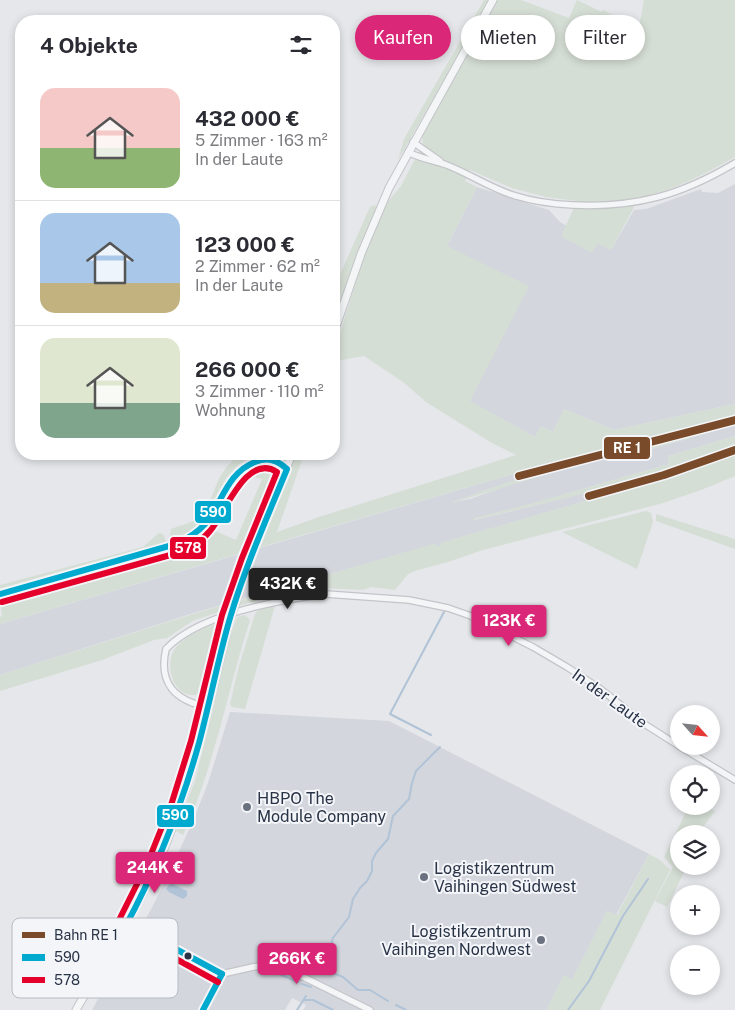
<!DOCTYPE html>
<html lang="de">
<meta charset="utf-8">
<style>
body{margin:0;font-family:"Public Sans",sans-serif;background:#f7f7f7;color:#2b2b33;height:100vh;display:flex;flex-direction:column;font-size:19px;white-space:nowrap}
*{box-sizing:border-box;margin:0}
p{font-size:16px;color:#7c7c81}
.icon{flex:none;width:28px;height:28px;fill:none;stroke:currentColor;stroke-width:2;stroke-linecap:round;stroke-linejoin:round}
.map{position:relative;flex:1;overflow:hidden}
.panel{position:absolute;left:15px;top:15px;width:325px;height:445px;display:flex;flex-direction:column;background:#fff;border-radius:20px;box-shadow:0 2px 8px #0003}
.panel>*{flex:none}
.top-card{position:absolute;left:355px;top:15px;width:305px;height:45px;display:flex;gap:10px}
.needle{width:32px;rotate:117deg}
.tools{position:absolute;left:670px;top:705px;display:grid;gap:10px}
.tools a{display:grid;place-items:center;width:50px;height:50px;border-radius:50%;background:#fff;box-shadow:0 2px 8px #0003;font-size:25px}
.price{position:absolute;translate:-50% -42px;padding:0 11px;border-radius:5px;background:#db2777;color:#fff;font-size:16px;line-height:32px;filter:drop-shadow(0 1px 2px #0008)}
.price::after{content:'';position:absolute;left:50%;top:30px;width:15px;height:11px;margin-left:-8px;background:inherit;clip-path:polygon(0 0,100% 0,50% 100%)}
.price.on{background:#222;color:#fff}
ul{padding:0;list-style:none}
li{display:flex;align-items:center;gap:15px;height:125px;padding:0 25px}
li+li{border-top:1px solid #e1e1e2}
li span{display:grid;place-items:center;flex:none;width:140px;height:100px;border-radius:15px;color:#555}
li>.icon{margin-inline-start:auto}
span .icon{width:60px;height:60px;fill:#fffc;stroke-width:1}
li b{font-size:21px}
h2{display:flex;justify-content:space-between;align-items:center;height:60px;padding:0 25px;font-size:21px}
.tag{padding:0 18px;border-radius:22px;background:#fff;box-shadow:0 2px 8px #0003;font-size:18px;line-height:45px}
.tag.on{background:#db2777;color:#fff}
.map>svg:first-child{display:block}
.built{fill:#d3d6dd;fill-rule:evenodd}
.green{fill:#d5ded5}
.water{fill:#b1c3d7}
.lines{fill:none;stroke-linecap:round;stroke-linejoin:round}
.stream{stroke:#b1c3d7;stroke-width:2}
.minor-casing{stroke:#c3c5c8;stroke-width:8}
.tertiary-casing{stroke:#c3c5c8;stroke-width:9}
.minor{stroke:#f4f5f7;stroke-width:5.5}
.tertiary{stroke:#f4f5f7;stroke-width:7}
.tertiary-bridge-casing{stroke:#c3c5c8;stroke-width:9;stroke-linecap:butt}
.tertiary-bridge{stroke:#f4f5f7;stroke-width:7}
.bus-1-casing{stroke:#f3f5f9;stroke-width:10}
.bus-2-casing{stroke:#f3f5f9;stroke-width:10}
.bus-1{stroke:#00a9ce;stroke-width:6}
.bus-2{stroke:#e4002b;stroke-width:6}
.rail-1-casing{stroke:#f3f5f9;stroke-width:11}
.rail-1{stroke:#7a4b2a;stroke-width:8}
.poi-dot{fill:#6b727f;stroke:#f3f5f9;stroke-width:2}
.bus-dot{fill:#293346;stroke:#f3f5f9;stroke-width:2}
.labels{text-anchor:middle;stroke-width:4;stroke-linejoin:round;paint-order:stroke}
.street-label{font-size:16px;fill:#293346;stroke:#f3f5f9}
.poi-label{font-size:16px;fill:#293346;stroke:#f3f5f9;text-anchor:start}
.key{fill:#f3f5f9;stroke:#b6bbc3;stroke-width:1}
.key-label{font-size:14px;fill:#293346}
.line-badge{stroke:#f3f5f9;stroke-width:2}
.badge-label{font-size:14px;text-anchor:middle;font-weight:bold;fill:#fff}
</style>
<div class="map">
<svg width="735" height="1010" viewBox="0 0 735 1010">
<rect width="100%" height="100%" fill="#e5e7ea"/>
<!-- built -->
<g class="built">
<path d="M735,184V404L614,430L564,409L553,432L541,426L535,437L469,401L479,381L447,246L477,187L549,210L560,222L567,226L563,232L598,243L611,250L634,210L646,209L701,189L702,192L718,193Z"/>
<path d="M735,417V423L617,452L621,458L735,425V436L668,456L669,464L534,503L473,519L474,520L525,508L617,485L664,472L735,447V453L712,462L665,478L448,541L441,543V546L437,547L436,544L305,581L268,593H263L200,611L0,675V624L551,463ZM617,452L518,482L470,499L452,502L518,479Z"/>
<path d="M230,712L389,721L649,854L616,915L607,911L572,980L564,976L546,1010H303L306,1005L292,998L285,1010H92L104,988L133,943L160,892L193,821L208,783Z"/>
</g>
<!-- green -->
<g class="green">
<path d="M484,0H490L398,160L404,139Z"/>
<path d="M496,0H521L569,18L577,0L602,12L603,10L639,28L644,0H735V157C703,175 676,189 639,198L611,250L598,243L592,253L564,238L562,234L577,201L546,197L512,188L470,170L465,181L477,187L447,246L529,286L470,401L535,437L541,426L553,432L564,409L614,430L735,404V417L551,463L258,548L297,454H304L277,532L319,517L516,455L492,443L450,417L426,402L403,382L364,356L336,361L334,365V352L364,256L386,204L401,186L423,144L422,133Z"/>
<path d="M375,205L376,208L334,324V291L335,286L370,207Z"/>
<path d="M735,423V425L621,458L617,453L452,503V502L518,479L552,469Z"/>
<path d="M735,436V447C650,480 562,499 473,520V518L534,503L669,464L668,456Z"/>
<path d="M241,454H278C267,455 254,455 244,461C211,481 219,525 173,539L170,536L171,529C180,525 189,524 197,519C209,510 213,490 220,477C225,468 232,460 241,454Z"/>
<path d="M735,454V476L701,490L663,503L483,550L448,562L418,570L408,574L395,590L371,587L363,590L323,588L303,589L238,606L240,600L268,593L269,592L436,543L437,547L441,546L440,543L665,478Z"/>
<path d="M254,466H260L273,472V477L245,552L0,624V617L2,616L0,597L163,552L183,545L207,526L212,527L210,530L213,532L216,528L215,531L236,540L262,479C257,478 252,476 247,478C235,482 224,511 219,522L216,516L236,476Z"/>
<path d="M646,511L651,513L653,522L637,569L562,532Z"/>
<path d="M656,514L735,539V549L656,521Z"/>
<path d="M159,533L163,534L166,541L164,543L0,591V585L143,547Z"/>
<path d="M228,603L226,610L194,620L167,638L154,640L102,660L0,691V675Z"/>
<path d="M275,606L245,709L232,707L230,704L239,666L255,614L257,611Z"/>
<path d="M245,615L250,620C227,692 215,765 183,835L176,831L195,781L228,643L237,617Z"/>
<path d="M223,621C217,645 212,672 199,694C174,702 161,662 178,645C191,632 207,627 223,621Z"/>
<path d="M689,806H703L715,811L698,834H679V866H687L667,907L655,901L673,867L664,857Z"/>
<path d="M649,854L660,860L670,870L600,1010H546L564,975L572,979L607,911L617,915Z"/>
</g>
<!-- water -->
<path class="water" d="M171,883L187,891V896L183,899L169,892L166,889Z"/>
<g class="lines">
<!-- stream -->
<g class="stream">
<path d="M431,735L390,714L444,612"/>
<path d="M321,968L343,977L358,990H370L388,1001"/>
<path d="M320,970L329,951L333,938L349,917L353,899L360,888L367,881L372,871V861L376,853L388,839L393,816L409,799L412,783L416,771L440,747"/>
<path d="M274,972L298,982"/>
<path d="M302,984L311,987"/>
<path d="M304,1000H313L333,1010"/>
<path d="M396,1005L406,1010"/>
<path d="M297,1010L306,996"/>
<path d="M568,1010L589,981L623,916L648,879"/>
</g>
<!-- minor casing -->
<g class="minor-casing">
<g id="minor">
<path d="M413,142L440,161"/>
<path d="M408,152C419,158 431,160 444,164C469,173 491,189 516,196C535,202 553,204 573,205C636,208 681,195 735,163"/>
<path d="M208,707C175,701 158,683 166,649C199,614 280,600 326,594L409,600L448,608L471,616L533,647L567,667L599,688L646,725L679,746"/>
<path d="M679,746L735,780"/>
<path d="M129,919L140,926L150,935L222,974L253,967L277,964L370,1010"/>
<path d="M124,929L136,933L149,935"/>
<path d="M203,1010L222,974"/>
</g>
</g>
<!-- tertiary casing -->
<g class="tertiary-casing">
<g id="tertiary">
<path d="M334,332L361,254L389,188L493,0"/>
<path d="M271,459L283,454"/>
<path d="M254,462L266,465L285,474"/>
<path d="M254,548L292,454"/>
<path d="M0,594L172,546C184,541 195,535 204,525C223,504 224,476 252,463C266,456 276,458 287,469"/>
<path d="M76,1010C104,960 136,913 159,860C193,784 209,701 230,620"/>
</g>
</g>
<!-- minor -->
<use href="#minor" class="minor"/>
<!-- tertiary -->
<use href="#tertiary" class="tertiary"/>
<!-- tertiary-bridge casing -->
<g class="tertiary-bridge-casing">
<path id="tertiary-bridge" d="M230,620L254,548"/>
</g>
<!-- tertiary-bridge -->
<use href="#tertiary-bridge" class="tertiary-bridge"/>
<!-- bus-1 casing -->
<g class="bus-1-casing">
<g id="bus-1">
<path d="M0,594L176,544C187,539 197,533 205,524C222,503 227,473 255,462C268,457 277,460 287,469C267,518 245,567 230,618C218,659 210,702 199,743C181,808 156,870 124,929L150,935L222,974"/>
<path d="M203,1010L222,974"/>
</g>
</g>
<!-- bus-2 casing -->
<g class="bus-2-casing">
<path id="bus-2" d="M2,602L174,554C188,549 201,542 210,531C225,514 246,452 277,472L242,558L222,615L191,741L172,802L147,864L115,928C117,941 136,942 147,943L218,982"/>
</g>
<!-- bus-1 -->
<use href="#bus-1" class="bus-1"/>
<!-- bus-2 -->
<use href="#bus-2" class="bus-2"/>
<!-- rail-1 casing -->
<g class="rail-1-casing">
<g id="rail-1">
<path d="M519,476L735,420"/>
<path d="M589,496L664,475L735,450"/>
</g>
</g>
<!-- rail-1 -->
<use href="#rail-1" class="rail-1"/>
</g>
<!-- markers -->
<g class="poi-dot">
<circle cx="247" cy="807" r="5"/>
<circle cx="424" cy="877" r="5"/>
<circle cx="541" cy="940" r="5"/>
</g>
<circle class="bus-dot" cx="188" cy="956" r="4.5"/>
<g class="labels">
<!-- street labels -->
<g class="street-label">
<text transform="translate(610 698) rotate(36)" y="6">In der Laute</text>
</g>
<!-- poi labels -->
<g class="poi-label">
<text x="257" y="804">HBPO The<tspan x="257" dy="18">Module Company</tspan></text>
<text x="434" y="874">Logistikzentrum<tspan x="434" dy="18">Vaihingen Südwest</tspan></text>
<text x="531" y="937" text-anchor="end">Logistikzentrum<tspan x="531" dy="18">Vaihingen Nordwest</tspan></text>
</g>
</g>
<!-- legend -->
<rect x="12" y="918" width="166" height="80" rx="8" class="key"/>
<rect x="22" y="932" width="23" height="6" fill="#7a4b2a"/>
<rect x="22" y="954" width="23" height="7" fill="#00a9ce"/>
<rect x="22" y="977" width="23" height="6" fill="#e4002b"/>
<g class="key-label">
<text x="54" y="940">Bahn RE 1</text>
<text x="54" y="962">590</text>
<text x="54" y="985">578</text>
</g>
<g class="line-badge">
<rect x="603" y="436" width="48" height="24" rx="5" fill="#7a4b2a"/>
<rect x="194" y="500" width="38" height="24" rx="5" fill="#00a9ce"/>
<rect x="169" y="536" width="38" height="24" rx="5" fill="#e4002b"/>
<rect x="156" y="804" width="39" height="24" rx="5" fill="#00a9ce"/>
</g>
<g class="badge-label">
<text x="627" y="453">RE 1</text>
<text x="213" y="517">590</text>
<text x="188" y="553">578</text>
<text x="175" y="820">590</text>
</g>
</svg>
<div class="tools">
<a><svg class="needle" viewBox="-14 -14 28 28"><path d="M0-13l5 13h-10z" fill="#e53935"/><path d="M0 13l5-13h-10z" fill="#7c7c81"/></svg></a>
<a><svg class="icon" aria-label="locate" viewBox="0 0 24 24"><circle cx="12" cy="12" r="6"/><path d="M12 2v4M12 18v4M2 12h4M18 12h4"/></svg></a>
<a><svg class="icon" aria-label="layers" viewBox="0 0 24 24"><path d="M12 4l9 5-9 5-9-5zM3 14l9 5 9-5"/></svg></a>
<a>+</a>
<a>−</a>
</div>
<b class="price on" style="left:288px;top:610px">432K €</b>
<b class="price" style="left:509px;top:647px">123K €</b>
<b class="price" style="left:155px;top:894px">244K €</b>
<b class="price" style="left:297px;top:985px">266K €</b>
<div class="top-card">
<a class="tag on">Kaufen</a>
<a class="tag">Mieten</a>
<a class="tag">Filter</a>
</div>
<section class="panel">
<h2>4 Objekte<svg class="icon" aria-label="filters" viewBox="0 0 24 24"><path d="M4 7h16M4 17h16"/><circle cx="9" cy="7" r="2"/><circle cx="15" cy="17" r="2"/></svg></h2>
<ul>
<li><span style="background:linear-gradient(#f6c9c9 60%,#8fb573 0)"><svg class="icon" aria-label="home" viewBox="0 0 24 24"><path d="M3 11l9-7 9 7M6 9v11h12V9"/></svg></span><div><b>432 000 €</b><p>5 Zimmer · 163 m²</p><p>In der Laute</p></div></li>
<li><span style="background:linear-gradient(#a9c7e8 70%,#c2b280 0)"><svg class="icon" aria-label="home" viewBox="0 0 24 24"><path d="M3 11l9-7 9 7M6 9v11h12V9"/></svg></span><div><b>123 000 €</b><p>2 Zimmer · 62 m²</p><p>In der Laute</p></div></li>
<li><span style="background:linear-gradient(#dfe7d0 65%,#7fa58c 0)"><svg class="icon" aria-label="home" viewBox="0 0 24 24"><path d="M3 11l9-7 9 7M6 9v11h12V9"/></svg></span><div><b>266 000 €</b><p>3 Zimmer · 110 m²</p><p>Wohnung</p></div></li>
</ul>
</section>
</div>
